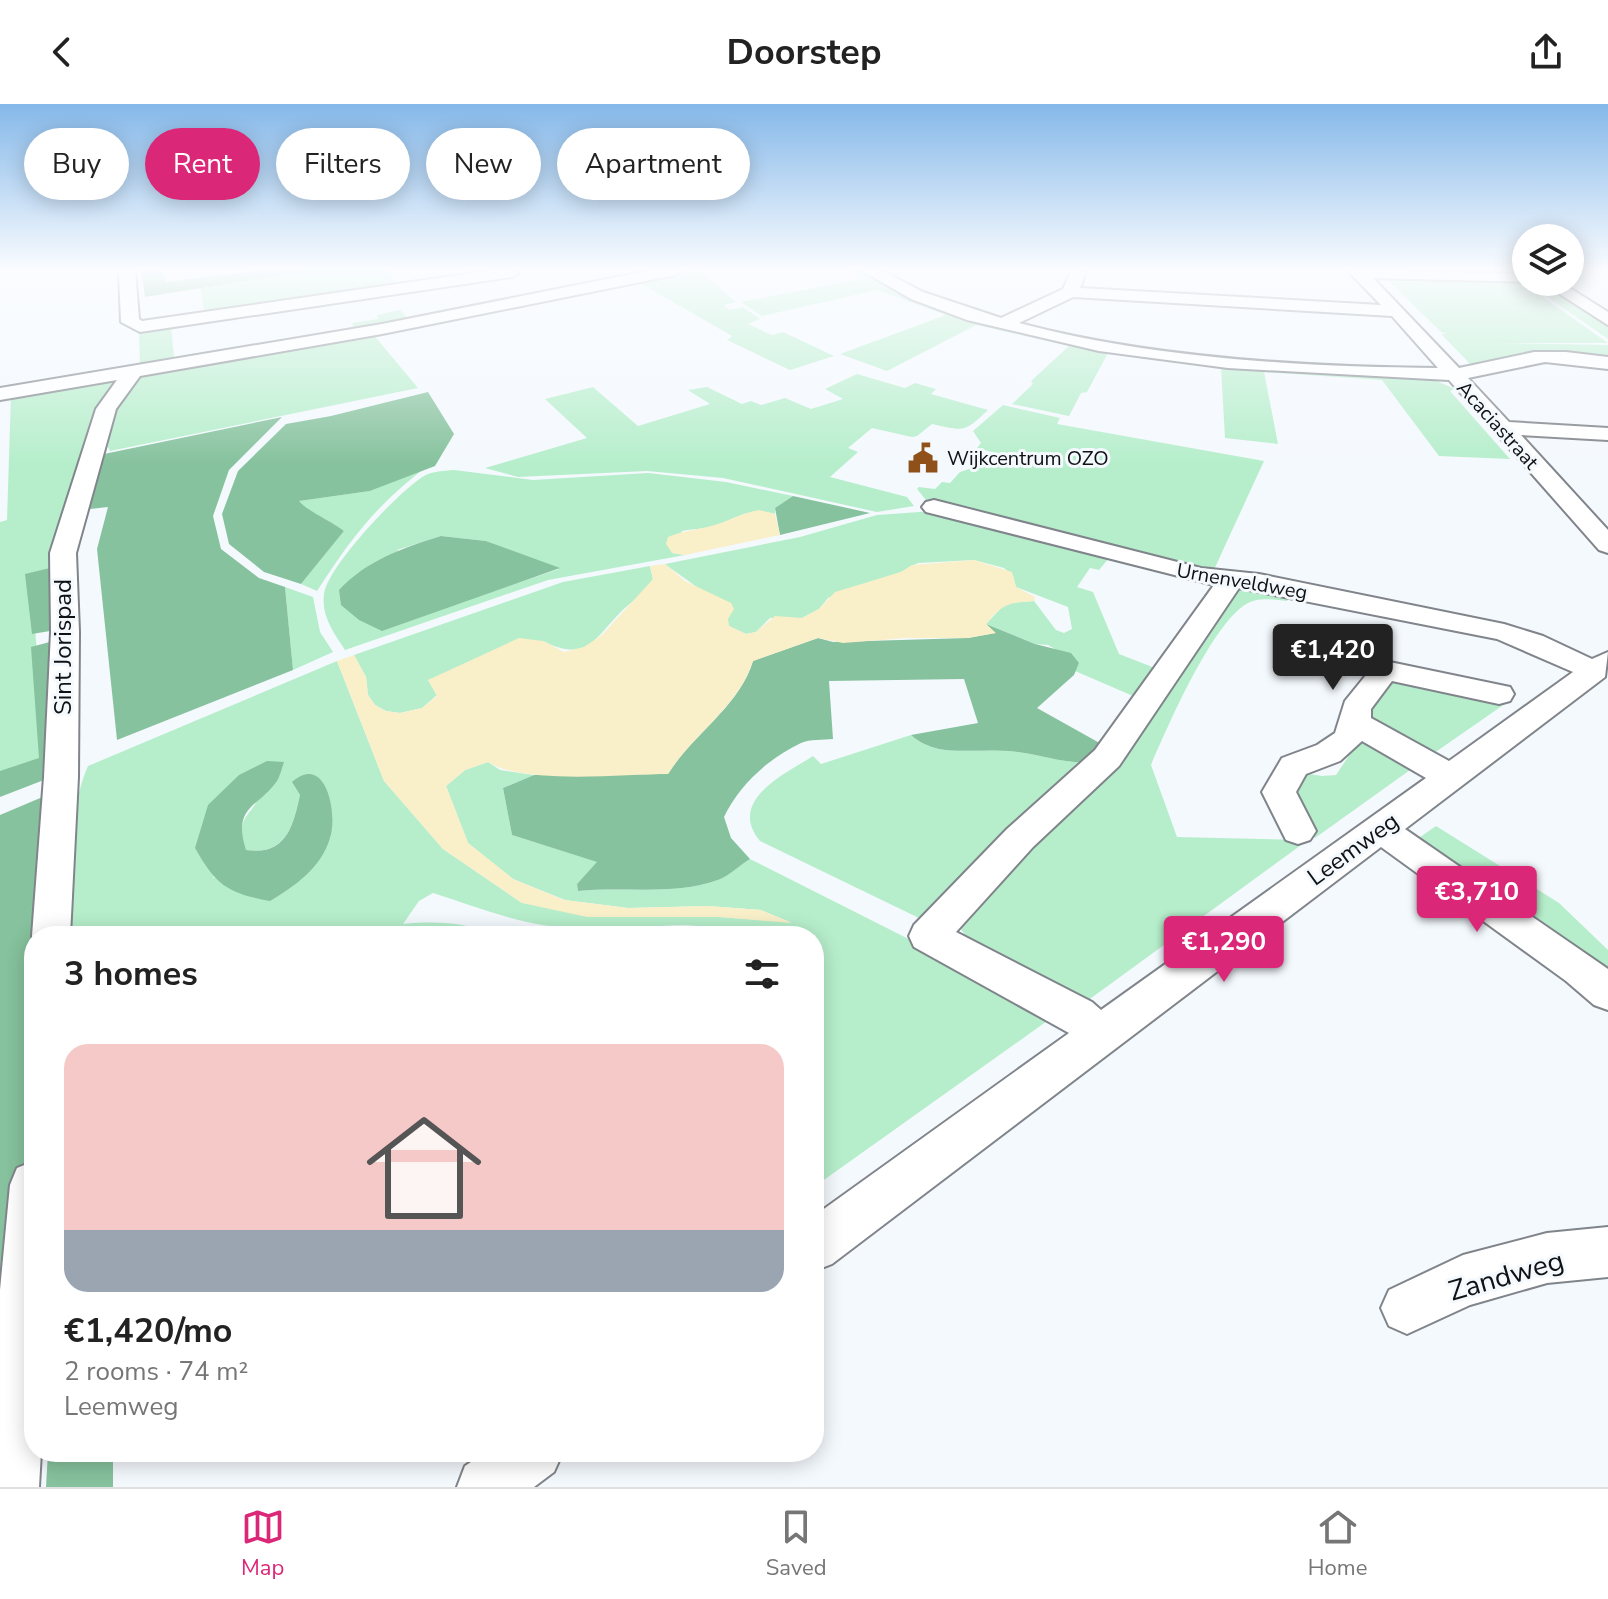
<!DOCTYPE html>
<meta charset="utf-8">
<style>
body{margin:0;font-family:"Nunito Sans",sans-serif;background:#f2f2f2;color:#222;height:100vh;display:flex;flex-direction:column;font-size:30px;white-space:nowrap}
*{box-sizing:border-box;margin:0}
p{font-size:26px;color:#767676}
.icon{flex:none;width:44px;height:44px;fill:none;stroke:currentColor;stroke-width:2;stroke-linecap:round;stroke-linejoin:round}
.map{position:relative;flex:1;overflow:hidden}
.details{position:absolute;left:24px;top:822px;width:800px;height:536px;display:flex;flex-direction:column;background:#fff;border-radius:32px;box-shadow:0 4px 20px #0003}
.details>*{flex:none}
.guide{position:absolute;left:24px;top:24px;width:800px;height:72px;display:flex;gap:16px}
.fabs{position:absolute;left:1512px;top:120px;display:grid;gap:16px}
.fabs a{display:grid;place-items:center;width:72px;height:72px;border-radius:50%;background:#fff;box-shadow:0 4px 20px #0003;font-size:40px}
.price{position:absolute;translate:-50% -68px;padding:0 18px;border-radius:8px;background:#db2777;color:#fff;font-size:26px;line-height:52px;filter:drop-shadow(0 2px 4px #0008)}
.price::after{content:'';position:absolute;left:50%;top:48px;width:24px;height:18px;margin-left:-12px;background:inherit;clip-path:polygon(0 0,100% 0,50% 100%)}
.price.on{background:#222;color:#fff}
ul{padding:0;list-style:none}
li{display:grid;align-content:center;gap:16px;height:424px;padding:0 40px}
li+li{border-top:2px solid #e0e0e0}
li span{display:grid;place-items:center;height:248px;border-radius:24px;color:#555}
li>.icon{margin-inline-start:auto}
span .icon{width:144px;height:144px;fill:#fffc;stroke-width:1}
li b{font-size:34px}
h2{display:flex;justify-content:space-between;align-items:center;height:96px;padding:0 40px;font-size:34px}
.pill{padding:0 28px;border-radius:36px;background:#fff;box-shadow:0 4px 20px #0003;font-size:28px;line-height:72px}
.pill.on{background:#db2777;color:#fff}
header{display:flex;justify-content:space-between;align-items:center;height:104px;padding:0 40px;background:#fff;font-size:36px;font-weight:700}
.tabs{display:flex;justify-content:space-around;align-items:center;height:112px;border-top:2px solid #e0e0e0;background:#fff;font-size:22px;color:#767676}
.tabs a{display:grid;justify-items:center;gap:4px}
.tabs .on{color:#db2777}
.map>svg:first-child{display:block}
.green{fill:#b6eecb;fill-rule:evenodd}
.forest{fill:#86c29d}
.sand{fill:#f9efc9}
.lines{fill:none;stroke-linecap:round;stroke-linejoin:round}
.minor-casing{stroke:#80858b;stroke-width:4}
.minor{fill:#fff;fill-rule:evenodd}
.labels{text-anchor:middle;stroke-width:6;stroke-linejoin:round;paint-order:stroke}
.far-street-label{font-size:20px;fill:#0f1113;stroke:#f4f9fe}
.far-poi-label{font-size:20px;fill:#0f1113;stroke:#f4f9fe;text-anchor:start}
.street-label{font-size:24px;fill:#0f1113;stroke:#f4f9fe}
.near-street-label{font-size:28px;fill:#0f1113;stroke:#f4f9fe}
</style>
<header><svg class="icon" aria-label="back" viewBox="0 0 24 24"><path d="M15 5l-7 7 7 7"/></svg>Doorstep<svg class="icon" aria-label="share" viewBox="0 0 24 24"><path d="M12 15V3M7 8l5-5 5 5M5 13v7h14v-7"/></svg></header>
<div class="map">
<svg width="1608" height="1383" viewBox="0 0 1608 1383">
<rect width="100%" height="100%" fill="#f4f9fe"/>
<!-- green -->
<g class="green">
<path d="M268,166H388L396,180L204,208L199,175Z"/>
<path d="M849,166H858L916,196L986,219L1261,265L1430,274L1455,285L1450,287L1510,355L1439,352L1382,276L1264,268L1278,340L1225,334L1221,264L1108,249L1087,288L1081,289L1069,312L1012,300L1033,280L1031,277L1069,242L976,221L887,267L840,250L946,211L877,186L762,212L741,198L861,175Z"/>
<path d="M700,167L736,198L724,201L729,206L743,203L760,215L748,220L772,231L783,228L834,252L790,266L727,236L732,232L640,179Z"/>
<path d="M1386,174L1519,176L1608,239H1494L1608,241V256L1525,249L1473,263L1441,230H1447L1441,228Z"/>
<path d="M1523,176L1542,178L1608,220V235Z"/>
<path d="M400,206L410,217L142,262L140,259L139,227L171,223L174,253L354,224L352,219L378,215L377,211Z"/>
<path d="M373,230L418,284L110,347L108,343L114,302L145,269Z"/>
<path d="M857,270L905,284L915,279L936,285L931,290L988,306C964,329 964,327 932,320L917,332L912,333L872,324L848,344L858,348L830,373L907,393L914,402L877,408L723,374L647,367L518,373L485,364L587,334L545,295L593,283L638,322L710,300L688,286L707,283L742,300L751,297L761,301L785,294L811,305L843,295L825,285Z"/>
<path d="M108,274L123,276L102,298L94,312L83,368L54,463L30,470L40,581L42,653L0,675V418L7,416L11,290Z"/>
<path d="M1003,301L1060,314L1057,320L1264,357L1212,470L926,396L917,385L919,383L935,385L942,378L950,379L960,368L972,364L975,357L993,361L1003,351L977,344L981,339L973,327Z"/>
<path d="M454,366L533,376L648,369L726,378L793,392L775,404V410C749,403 737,414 714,422C704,425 692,425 682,427L672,449L685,451L548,476L345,546C334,529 321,512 324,490C327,463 400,386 424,372C433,367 443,367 454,366ZM441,432L486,437L559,465L479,492L397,446Z"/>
<path d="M421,367C373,405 350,436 317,487L301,480L344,427C330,417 308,408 298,397L370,387Z"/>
<path d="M934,407L1110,453L1099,466L1090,464L1077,483L1093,488L1119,550L1160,566L1140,595L1075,567L1079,559L1048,541L1035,540L986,520L1006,499L1034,497L1056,526L1064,529L1072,525L1068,503L1016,483L1013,472L1004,464L974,456L918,459L901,468L828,494L819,505L802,514H770L756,528L746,530L729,522C726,498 682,474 665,460L800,433L877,411Z"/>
<path d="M650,462L653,475C645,487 637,494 626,503C596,530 590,561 543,537L428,576L437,591L422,604L400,609L386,607L375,601L368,591L366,573L354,551L563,478Z"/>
<path d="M285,483L313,493L320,528L333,548L293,566Z"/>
<path d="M1242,484L1292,488L1287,497C1274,496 1261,493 1250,498C1214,514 1167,624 1151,661L1177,733L1308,736L1083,900L971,841L961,825L962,812L1234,488Z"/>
<path d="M337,557L384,677L443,745L522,799L790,818L761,806L708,802L628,804L565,796L513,775L468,739L446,682L465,666L488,658L500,666L534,671L503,684L512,731L598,758L577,780L578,787C624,782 674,792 718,776C729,772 740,761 750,755L1057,910L814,1083V832H730C695,812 646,826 608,826C592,826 574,825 558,823C515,819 474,802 433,789L419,797L403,820C438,817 465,818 498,832H71C73,778 66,712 88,662ZM267,657C265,667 265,679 261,688C251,716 235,709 245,746C285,752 293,724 300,691L292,678L331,733L213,774Z"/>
<path d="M1409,574L1509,597L1427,654L1370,621L1366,606L1390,575Z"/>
<path d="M911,631C918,638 930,643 939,645C962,649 986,645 1009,647C1037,649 1062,660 1090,658L921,815L760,737C727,697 783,671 813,652L821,660Z"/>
<path d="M1363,637L1417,661L1315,734L1293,691L1303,669L1322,672L1336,671L1356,641Z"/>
<path d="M1436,722L1559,799L1608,846V875L1413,738Z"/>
</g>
<!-- forest -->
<g class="forest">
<path d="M141,166H162L166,178L263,166H315L145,193Z"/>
<path d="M428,288L454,330L435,362L370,387L299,397C307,407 331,417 344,427L301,480L264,468L229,440L222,410L238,367L286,320L331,312Z"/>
<path d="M282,313L229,366L213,412L221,445L259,474L285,483L293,566L117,636L97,445L108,403L90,405L104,350Z"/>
<path d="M793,392L870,409L780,431L775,404Z"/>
<path d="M441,432L486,437L560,464L382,527L359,516L341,501L339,486C367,456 403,444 441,432Z"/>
<path d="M54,463L56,526L32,530L25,470Z"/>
<path d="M986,520L1035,540L1071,549L1079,559L1074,571L1037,604L1105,642L1090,658C1062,660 1037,649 1009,647C986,645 962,649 939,645C930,643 918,638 911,631L978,619L964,575L829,577L833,635C823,636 810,635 801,639C769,654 739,681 724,713L731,734L750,755C740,761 729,772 718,776C674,792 624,782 578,787L577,780L597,758L512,731L503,684L534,671L668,670C692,631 740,602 753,557L818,534L833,538L968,534L995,529Z"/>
<path d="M57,536L49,674L0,693V667L39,654L31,543Z"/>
<path d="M267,657L284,658C282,664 280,672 277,677C258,704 232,702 246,746C285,752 293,724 300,691L292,678C326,648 338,710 330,734C321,764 295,782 270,797C227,789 216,781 195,744L208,701L239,671Z"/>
<path d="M52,689L34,832V1028L4,1383H0V711Z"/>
<path d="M48,1348H113V1383H46Z"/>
</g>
<!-- sand -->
<g class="sand">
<path d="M759,406L775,410L780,431L685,451L672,449L666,440L668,433C682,427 696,426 711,422C728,418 741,409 759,406Z"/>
<path d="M974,456L1012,468L1016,483L1035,493L1034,497C1009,499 1003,499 986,520L996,529L968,534H906L843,539L818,534L753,557C739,602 693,630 668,670C622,670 525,681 488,658L465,666L446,682L468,739L513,775L564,796L628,804L708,802L761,806L792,819L720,813H587L522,799L443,745L384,677L337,557L354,551L366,573L368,591L375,601L385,607L400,609L422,604L437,592L428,576L519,534L543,537L564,548L584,543L602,531L653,475L650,462L665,460L685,477L731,499L734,505L728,515L729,522L746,530L756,528L775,512L802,514L819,505L835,488L901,468L912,461Z"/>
</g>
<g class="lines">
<!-- minor casing -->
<g class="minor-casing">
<g id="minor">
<path d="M119,166H135L139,215L142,217L494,166L520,168L512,173L140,228L121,218Z"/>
<path d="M652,166H683L675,171L382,230L140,272L116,305L76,449L79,528L78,673L70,832H34V837L32,832L44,673L51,528L50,449L96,305L117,276L0,296V284L382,220Z"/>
<path d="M861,166H881L923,188L1001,214L1063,185L1072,166L1086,168L1080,184L1381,201L1347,166L1526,170V178H1532L1373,174L1459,264L1534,248H1566L1608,253V265L1545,258L1468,274L1509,318L1608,324V336L1521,331L1608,426V449L1599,446L1449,276L1228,264L1099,247L967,216L911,195ZM1073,193L1392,212L1438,264C1302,263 1151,254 1019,219Z"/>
<path d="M1541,178H1560L1608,208V221Z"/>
<path d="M934,396L1201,464L1259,470L1504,520L1543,532L1592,555L1608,548L1605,573L1405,725L1608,865V906L1594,901L1566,877L1381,743L832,1160L814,1167V1112L1069,929L914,843L909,832L914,821L1007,725L1095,646L1214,481L926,408L922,403L926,398ZM1239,484L1497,535L1573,568L1449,657L1371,614V605L1392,577L1499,600L1510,597L1514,590L1510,583L1385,557L1375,560L1345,597L1335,629L1317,641L1282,654L1262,688L1286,736L1298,740L1310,736L1316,727L1296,688L1306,670L1340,657L1362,637L1426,674L1101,906L1092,898L956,828L1033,743L1119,662Z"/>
<path d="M34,1057V1348H41L39,1383H0V1186L10,1081L17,1064Z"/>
<path d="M1608,1123V1173L1547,1179L1470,1201L1407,1230L1389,1222L1381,1204L1389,1186L1463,1151L1547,1129Z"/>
<path d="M486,1348H563L554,1368L534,1383H457L465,1362Z"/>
</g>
</g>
<!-- minor -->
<use href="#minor" class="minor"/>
</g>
<!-- sky -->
<linearGradient id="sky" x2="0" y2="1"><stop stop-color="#85b8e9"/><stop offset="0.46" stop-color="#fafcff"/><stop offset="1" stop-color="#fafcff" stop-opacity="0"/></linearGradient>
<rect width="1608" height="360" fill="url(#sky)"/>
<!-- icons -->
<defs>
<g id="civic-bare" transform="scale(2.4)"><path d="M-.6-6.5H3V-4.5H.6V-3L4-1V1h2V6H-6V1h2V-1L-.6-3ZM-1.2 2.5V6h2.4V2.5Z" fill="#905019" stroke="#f4f9fe" stroke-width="2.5" paint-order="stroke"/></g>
</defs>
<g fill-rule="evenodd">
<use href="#civic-bare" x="923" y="354"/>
</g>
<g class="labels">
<!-- far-street labels -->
<g class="far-street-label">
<text transform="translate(1498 321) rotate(48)" y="7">Acaciastraat</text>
<text transform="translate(1242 477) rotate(10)" y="7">Urnenveldweg</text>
</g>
<!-- far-poi labels -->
<g class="far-poi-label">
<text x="947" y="361">Wijkcentrum OZO</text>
</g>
<!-- street labels -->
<g class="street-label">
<text transform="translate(63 543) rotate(-90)" y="8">Sint Jorispad</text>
<text transform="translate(1353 745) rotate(-36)" y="8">Leemweg</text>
</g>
<!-- near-street labels -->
<g class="near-street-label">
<text transform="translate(1506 1171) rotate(-16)" y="10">Zandweg</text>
</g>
</g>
</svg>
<div class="fabs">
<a><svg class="icon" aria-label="layers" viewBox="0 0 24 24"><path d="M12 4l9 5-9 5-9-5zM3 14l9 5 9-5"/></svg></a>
</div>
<b class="price on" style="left:1333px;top:588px">€1,420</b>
<b class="price" style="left:1477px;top:830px">€3,710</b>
<b class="price" style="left:1224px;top:880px">€1,290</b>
<div class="guide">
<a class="pill">Buy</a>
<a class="pill on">Rent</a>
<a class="pill">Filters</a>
<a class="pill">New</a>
<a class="pill">Apartment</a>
</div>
<section class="details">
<h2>3 homes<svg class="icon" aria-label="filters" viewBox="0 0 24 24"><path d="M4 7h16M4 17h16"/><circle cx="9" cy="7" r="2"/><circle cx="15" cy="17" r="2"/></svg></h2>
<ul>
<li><span style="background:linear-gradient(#f6c9c9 75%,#9aa5b1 0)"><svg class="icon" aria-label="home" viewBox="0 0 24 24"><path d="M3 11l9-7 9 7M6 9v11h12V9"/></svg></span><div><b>€1,420/mo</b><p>2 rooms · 74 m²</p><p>Leemweg</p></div></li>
</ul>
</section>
</div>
<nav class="tabs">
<a class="on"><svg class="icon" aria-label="map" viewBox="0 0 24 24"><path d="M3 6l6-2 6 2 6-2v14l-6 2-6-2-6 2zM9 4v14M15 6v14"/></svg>Map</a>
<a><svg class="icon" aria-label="saved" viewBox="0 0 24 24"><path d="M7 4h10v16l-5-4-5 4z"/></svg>Saved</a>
<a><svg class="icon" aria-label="home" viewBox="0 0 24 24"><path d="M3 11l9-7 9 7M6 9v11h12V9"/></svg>Home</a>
</nav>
